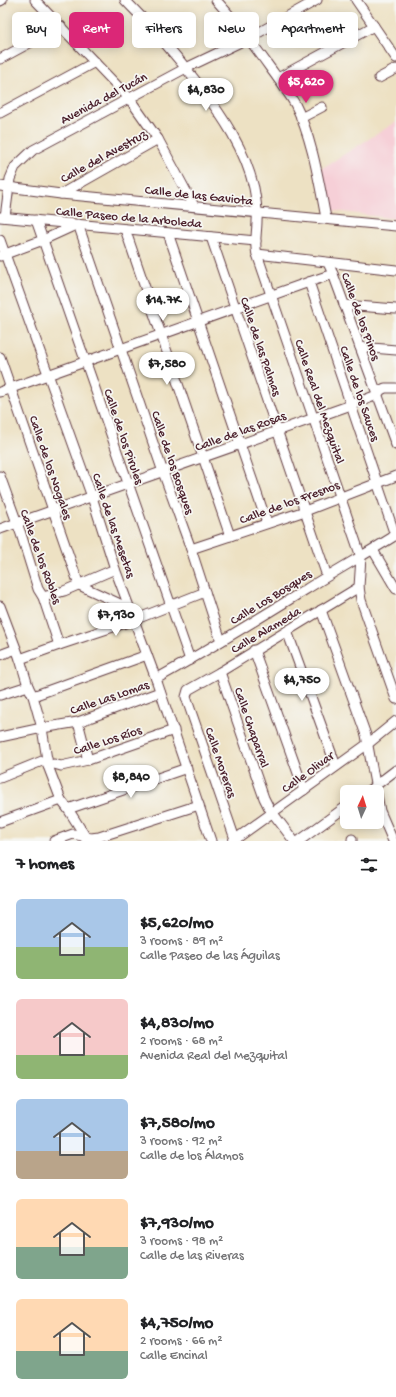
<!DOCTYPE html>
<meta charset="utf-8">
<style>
body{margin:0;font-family:"Gochi Hand",sans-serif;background:#f6f6f6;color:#202124;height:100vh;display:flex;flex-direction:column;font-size:15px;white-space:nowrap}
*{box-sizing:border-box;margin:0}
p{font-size:13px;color:#757577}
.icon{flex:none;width:22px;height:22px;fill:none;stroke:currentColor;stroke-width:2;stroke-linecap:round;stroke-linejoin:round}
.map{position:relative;height:841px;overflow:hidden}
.sheet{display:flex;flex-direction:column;background:#fff;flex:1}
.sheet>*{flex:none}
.hud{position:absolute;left:12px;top:12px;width:372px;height:36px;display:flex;gap:8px}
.needle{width:26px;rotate:4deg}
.tools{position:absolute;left:340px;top:785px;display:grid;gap:8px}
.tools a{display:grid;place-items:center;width:44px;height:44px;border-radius:6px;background:#fff;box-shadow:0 2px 10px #0003;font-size:20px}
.price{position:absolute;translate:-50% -34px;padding:0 9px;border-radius:14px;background:#fff;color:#222;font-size:13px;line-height:26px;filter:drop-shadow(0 1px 2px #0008)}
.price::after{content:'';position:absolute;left:50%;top:24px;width:12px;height:9px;margin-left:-6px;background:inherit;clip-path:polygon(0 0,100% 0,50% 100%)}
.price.current{background:#db2777;color:#fff}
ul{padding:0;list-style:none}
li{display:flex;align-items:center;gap:12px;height:100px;padding:0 16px}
li span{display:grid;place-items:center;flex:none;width:112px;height:80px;border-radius:6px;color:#555}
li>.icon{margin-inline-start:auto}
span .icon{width:48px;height:48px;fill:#fffc;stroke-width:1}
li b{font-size:17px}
h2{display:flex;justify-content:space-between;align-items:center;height:48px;padding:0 16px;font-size:17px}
.tag{padding:0 14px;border-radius:6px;background:#fff;box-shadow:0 2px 10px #0003;font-size:14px;line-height:36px}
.tag.current{background:#db2777;color:#fff}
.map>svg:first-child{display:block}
.built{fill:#f6cfd7}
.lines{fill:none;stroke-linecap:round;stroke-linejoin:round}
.minor-casing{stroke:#623c42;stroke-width:11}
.minor{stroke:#fff;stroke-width:9}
.labels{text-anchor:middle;stroke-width:3.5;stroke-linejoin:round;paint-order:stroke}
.street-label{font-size:13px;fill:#4a1f2b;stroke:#f6f6f2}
</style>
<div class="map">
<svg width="396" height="841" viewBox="0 0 396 841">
<rect width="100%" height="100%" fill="#f6f6f2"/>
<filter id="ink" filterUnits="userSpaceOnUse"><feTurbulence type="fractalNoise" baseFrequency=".025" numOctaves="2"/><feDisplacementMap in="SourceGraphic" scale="8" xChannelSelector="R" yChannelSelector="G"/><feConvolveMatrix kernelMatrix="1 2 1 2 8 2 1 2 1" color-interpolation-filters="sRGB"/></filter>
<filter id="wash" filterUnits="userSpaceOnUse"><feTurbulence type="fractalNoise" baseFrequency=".012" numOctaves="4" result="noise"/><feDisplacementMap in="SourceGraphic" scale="16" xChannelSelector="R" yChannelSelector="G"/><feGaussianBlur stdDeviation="0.9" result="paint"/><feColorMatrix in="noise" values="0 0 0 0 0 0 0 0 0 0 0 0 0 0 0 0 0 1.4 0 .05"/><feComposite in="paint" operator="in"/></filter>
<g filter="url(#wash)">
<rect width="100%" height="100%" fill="#ede1c3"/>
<!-- built -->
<path class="built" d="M396,122V219L328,210L319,170Z"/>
</g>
<g filter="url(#ink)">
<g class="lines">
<!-- minor casing -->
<g class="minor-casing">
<g id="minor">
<path d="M35,0L129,98L158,139L194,206"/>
<path d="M125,0C152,27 176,55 199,85C223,117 245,149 254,188C256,199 258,210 257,221C257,232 254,244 257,254L361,557L359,587L361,600L396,699"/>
<path d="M216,0C236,22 254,45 271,69C279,80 288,92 295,104C312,137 319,182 326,218"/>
<path d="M356,0L396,58"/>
<path d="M0,1L2,0"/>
<path d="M0,59L61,26"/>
<path d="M278,78L374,26"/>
<path d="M379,78L396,69"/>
<path d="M0,113L95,62"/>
<path d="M301,118L322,107"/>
<path d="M0,186L61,194L396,226"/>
<path d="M61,194L158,139"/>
<path d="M0,217L256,241"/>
<path d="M5,217L10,179L15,167L33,150L186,68L249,38L317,0"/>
<path d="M36,220L190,660"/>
<path d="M125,229L230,536"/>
<path d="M168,233L267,523"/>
<path d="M211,237L327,576"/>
<path d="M0,240L92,497L115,569L156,679L211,841"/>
<path d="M257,254L396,270"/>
<path d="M0,256L43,240L78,224L163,472L191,549L221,641"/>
<path d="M328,263L333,274L396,445"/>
<path d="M309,282L395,535"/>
<path d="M344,305L396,309"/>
<path d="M360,347L396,350"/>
<path d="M0,357L79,585L131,609"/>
<path d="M0,392L309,282L333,274"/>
<path d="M0,476L21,534L38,589L43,597L59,645"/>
<path d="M0,529L351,405L377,395L381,390L385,388H396"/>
<path d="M191,549L305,511L396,476"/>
<path d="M373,550L396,589"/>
<path d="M43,597L64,591L115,569"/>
<path d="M0,606L20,659L28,686L33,696L42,728L48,766L61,800L68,809L85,836L86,841"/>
<path d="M321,610L366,735L380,811L393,841"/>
<path d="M287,631L336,766"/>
<path d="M254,650L304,790"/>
<path d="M0,655L16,649"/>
<path d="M20,659L59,645L134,620L205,592"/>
<path d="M220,672L264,798L269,808L294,841"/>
<path d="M156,679C207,651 256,620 305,590C335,571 366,554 396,535"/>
<path d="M0,695L28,686"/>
<path d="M33,696L147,655"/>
<path d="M78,722L88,760"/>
<path d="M0,737L42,728L78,722L160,692"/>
<path d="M48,766L54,764L61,766L88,760L174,730"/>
<path d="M0,778L47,759"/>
<path d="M367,792L396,770"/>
<path d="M68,809L187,768"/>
<path d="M0,822L61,800"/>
<path d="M235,839L186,697L188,690L220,672L359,587"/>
<path d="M352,839V841"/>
<path d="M54,841L73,834L91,838L99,837L199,805"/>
<path d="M233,841L369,743L396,721"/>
<path d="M299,841L347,806"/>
</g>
</g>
<!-- minor -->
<use href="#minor" class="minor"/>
</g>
</g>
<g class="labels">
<!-- street labels -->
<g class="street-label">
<text transform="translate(103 97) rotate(-28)" y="5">Avenida del Tucán</text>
<text transform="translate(103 155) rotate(-29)" y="5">Calle del Avestruz</text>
<text transform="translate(199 194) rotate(6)" y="5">Calle de las Gaviota</text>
<text transform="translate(129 216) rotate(5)" y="5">Calle Paseo de la Arboleda</text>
<text transform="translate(362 316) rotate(70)" y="5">Calle de los Pinos</text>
<text transform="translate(262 346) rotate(71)" y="5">Calle de las Palmas</text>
<text transform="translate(361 393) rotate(71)" y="5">Calle de los Sauces</text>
<text transform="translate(321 401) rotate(71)" y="5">Calle Real del Mezquital</text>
<text transform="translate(240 430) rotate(-20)" y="5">Calle de las Rosas</text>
<text transform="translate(125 436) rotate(71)" y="5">Calle de los Pirules</text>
<text transform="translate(174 462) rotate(71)" y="5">Calle de los Bosques</text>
<text transform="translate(52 467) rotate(71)" y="5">Calle de los Nogales</text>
<text transform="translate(289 501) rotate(-20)" y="5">Calle de los Fresnos</text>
<text transform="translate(115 525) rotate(71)" y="5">Calle de las Mesetas</text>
<text transform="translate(42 556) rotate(70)" y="5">Calle de los Robles</text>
<text transform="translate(270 596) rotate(-32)" y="5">Calle Los Bosques</text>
<text transform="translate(265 629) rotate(-31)" y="5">Calle Alameda</text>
<text transform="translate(109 696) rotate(-19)" y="5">Calle Las Lomas</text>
<text transform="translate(253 727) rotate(71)" y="5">Calle Chaparral</text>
<text transform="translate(107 739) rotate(-18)" y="5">Calle Los Ríos</text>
<text transform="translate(222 762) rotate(71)" y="5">Calle Moreras</text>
<text transform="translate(307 771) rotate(-36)" y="5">Calle Olivar</text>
</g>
</g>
</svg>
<div class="tools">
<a><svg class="needle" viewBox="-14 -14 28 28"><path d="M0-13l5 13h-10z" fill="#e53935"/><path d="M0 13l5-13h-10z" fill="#757577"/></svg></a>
</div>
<b class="price current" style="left:306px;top:104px">$5,620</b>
<b class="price" style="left:206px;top:112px">$4,830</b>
<b class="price" style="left:163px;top:322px">$14.7K</b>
<b class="price" style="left:167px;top:386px">$7,580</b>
<b class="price" style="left:116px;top:637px">$7,930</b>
<b class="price" style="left:302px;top:702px">$4,750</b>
<b class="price" style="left:131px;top:799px">$8,840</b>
<div class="hud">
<a class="tag">Buy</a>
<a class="tag current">Rent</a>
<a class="tag">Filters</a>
<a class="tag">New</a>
<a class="tag">Apartment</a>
</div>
</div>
<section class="sheet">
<h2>7 homes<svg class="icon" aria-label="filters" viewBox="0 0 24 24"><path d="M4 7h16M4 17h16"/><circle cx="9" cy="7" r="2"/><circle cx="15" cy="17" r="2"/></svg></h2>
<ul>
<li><span style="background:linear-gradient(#a9c7e8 60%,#8fb573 0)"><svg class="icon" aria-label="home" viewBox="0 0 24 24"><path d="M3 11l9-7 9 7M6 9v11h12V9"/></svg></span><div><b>$5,620/mo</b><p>3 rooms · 89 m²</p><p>Calle Paseo de las Águilas</p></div></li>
<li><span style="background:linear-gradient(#f6c9c9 70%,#8fb573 0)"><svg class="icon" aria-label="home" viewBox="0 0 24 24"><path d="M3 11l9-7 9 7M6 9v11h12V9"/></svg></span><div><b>$4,830/mo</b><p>2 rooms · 68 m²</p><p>Avenida Real del Mezquital</p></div></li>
<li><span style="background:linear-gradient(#a9c7e8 65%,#b9a48a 0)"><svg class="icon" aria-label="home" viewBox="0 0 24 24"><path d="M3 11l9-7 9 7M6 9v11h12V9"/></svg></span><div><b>$7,580/mo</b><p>3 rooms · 92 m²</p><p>Calle de los Álamos</p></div></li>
<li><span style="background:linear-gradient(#ffd9b3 60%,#7fa58c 0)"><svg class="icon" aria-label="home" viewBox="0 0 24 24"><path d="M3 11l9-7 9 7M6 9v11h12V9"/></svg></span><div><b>$7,930/mo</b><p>3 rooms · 98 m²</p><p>Calle de las Riveras</p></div></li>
<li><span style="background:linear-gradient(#ffd9b3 65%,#7fa58c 0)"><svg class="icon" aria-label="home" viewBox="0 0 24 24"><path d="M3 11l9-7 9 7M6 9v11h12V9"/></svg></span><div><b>$4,750/mo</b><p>2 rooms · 66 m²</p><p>Calle Encinal</p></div></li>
</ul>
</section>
